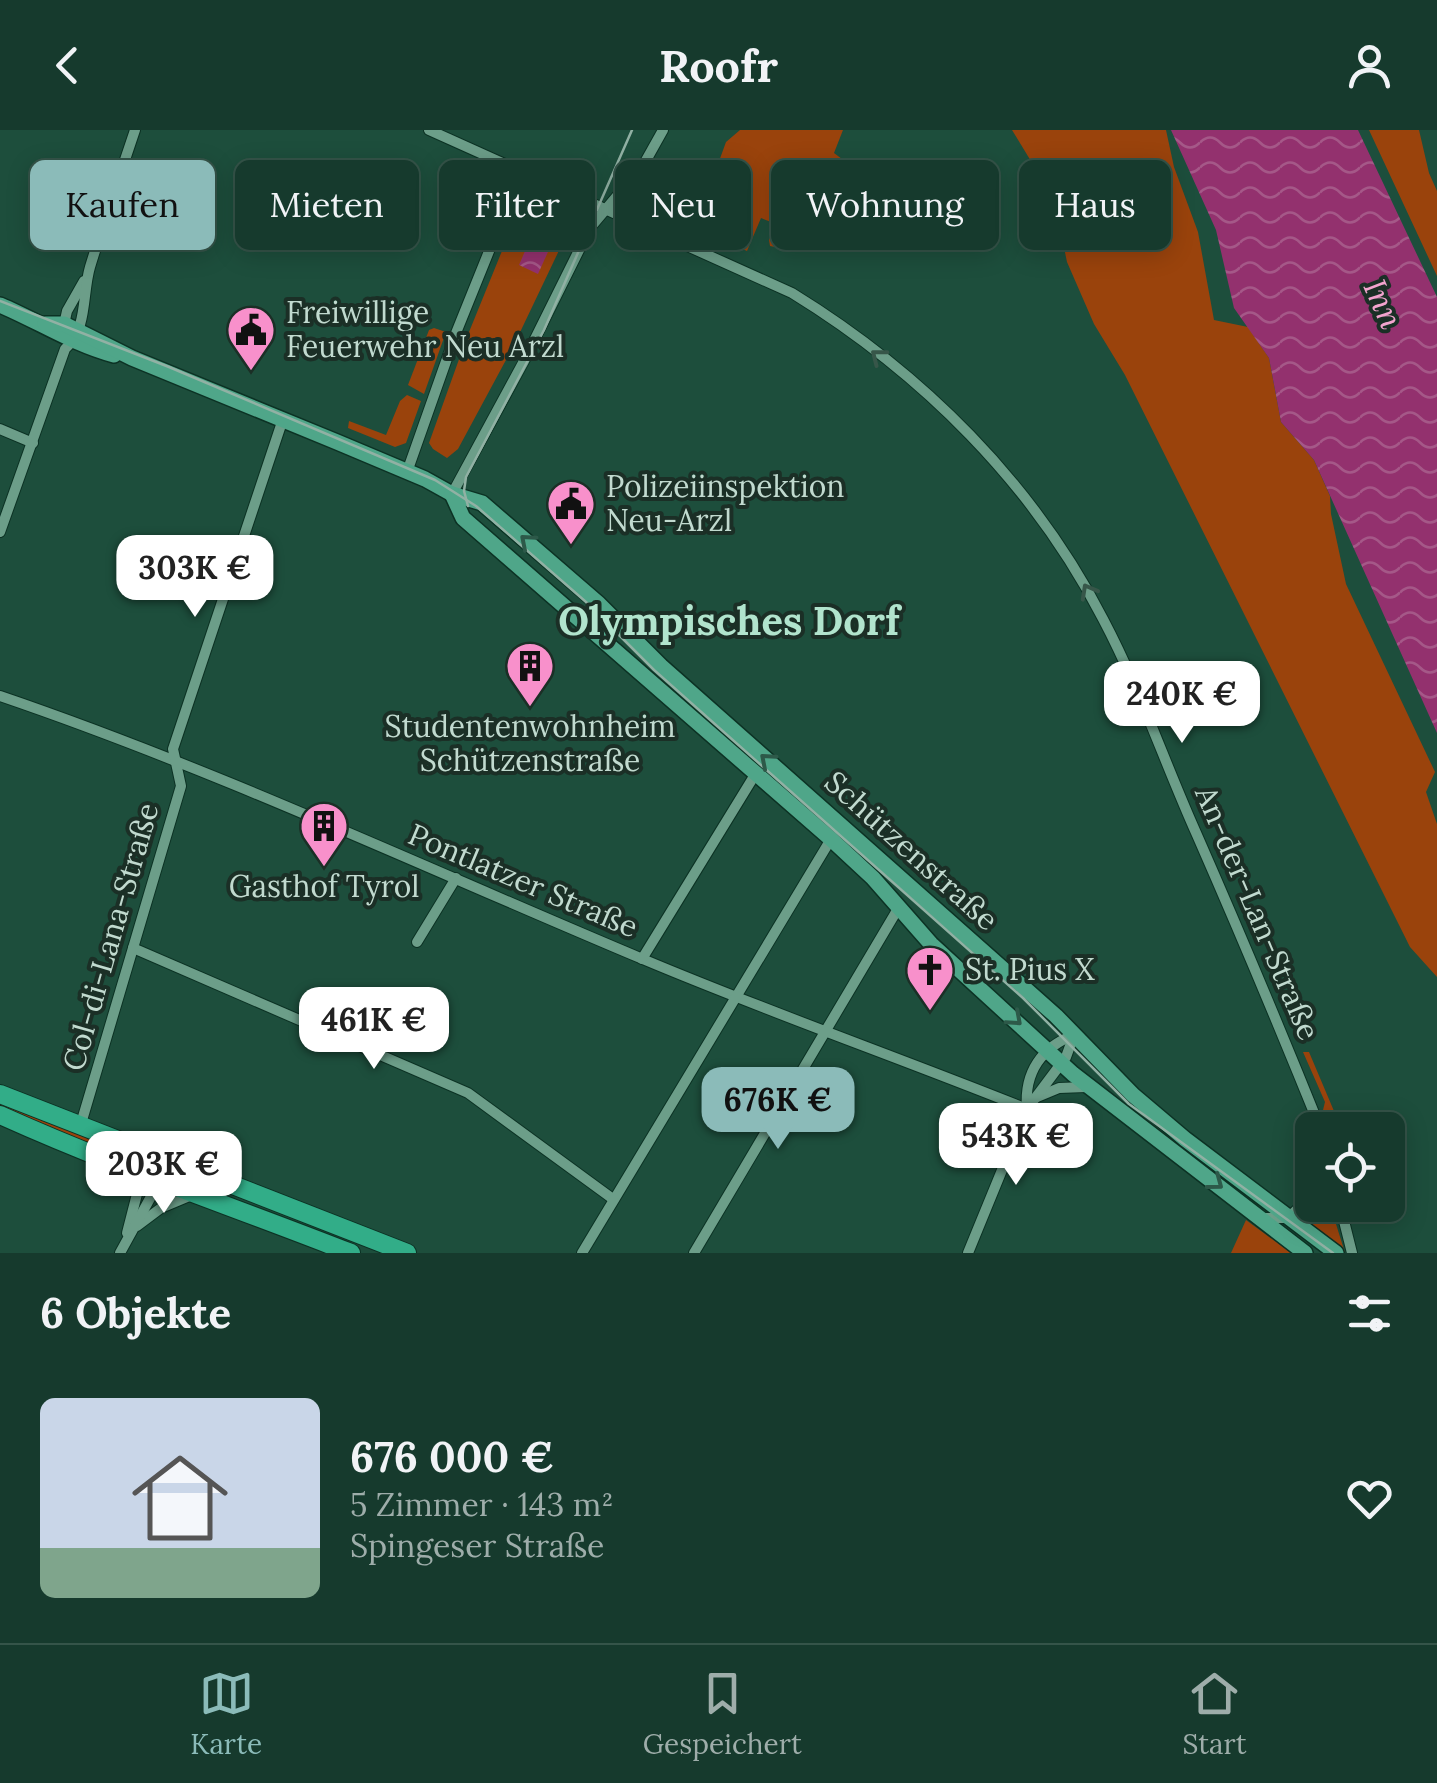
<!DOCTYPE html>
<html lang="de">
<meta charset="utf-8">
<style>
body{margin:0;font-family:Lora,serif;background:#234539;color:#f1f3f6;height:100vh;display:flex;flex-direction:column;font-size:38px;white-space:nowrap}
*{box-sizing:border-box;margin:0}
p{font-size:32px;color:#9eadaa}
.icon{flex:none;width:55px;height:55px;fill:none;stroke:currentColor;stroke-width:2;stroke-linecap:round;stroke-linejoin:round}
.map{position:relative;height:1123px;overflow:hidden}
.panel{display:flex;flex-direction:column;background:#163a2d;flex:1}
.panel>*{flex:none}
.banner{position:absolute;left:30px;top:30px;width:1378px;height:90px;display:flex;gap:20px}
.fabs{position:absolute;left:1295px;top:982px;display:grid;gap:20px}
.fabs a{display:grid;place-items:center;width:110px;height:110px;border-radius:15px;background:#163a2d;box-shadow:0 5px 25px #0003,0 0 0 2px #355449;font-size:50px}
.price{position:absolute;translate:-50% -85px;padding:0 22px;border-radius:20px;background:#fff;color:#222;font-size:32px;line-height:65px;filter:drop-shadow(0 2px 5px #0008)}
.price::after{content:'';position:absolute;left:50%;top:60px;width:30px;height:22px;margin-left:-15px;background:inherit;clip-path:polygon(0 0,100% 0,50% 100%)}
.price.current{background:#8bbbb9;color:#111}
ul{padding:0;list-style:none}
li{display:flex;align-items:center;gap:30px;height:250px;padding:0 40px}
li+li{border-top:2px solid #355449}
li span{display:grid;place-items:center;flex:none;width:280px;height:200px;border-radius:15px;color:#555}
li>.icon{margin-inline-start:auto}
span .icon{width:120px;height:120px;fill:#fffc;stroke-width:1}
li b{font-size:42px}
h2{display:flex;justify-content:space-between;align-items:center;height:120px;padding:0 40px;font-size:42px}
.pill{padding:0 35px;border-radius:15px;background:#163a2d;box-shadow:0 5px 25px #0003,0 0 0 2px #355449;font-size:35px;line-height:90px}
.pill.current{background:#8bbbb9;color:#111}
header{display:flex;justify-content:space-between;align-items:center;height:130px;padding:0 40px;background:#163a2d;font-size:45px;font-weight:800}
.tab-bar{display:flex;justify-content:space-around;align-items:center;height:140px;border-top:2px solid #355449;background:#163a2d;font-size:28px;color:#9eadaa}
.tab-bar a{display:grid;justify-items:center;gap:5px}
.tab-bar .current{color:#8bbbb9}
.map>svg:first-child{display:block}
.green{fill:#9a430c}
.water{fill:url(#water-waves)}
.lines{fill:none;stroke-linecap:round;stroke-linejoin:round}
.street-casing{stroke:#0c3224;stroke-width:12}
.secondary-casing{stroke:#0c3224;stroke-width:18}
.primary-casing{stroke:#0c3224;stroke-width:20}
.street{stroke:#6c9e89;stroke-width:10}
.secondary{stroke:#4fa689;stroke-width:15}
.primary{stroke:#32ad88;stroke-width:18}
.tram{stroke:#91b1a4;stroke-width:2.5}
.oneway{stroke:#375649}
.oneway2{stroke:#2d5949}
.labels{text-anchor:middle;stroke-width:8;stroke-linejoin:round;paint-order:stroke}
.poi-label{font-size:30px;fill:#c1dacf;stroke:#1b2f26;text-anchor:start}
.street-label{font-size:30px;fill:#c1dacf;stroke:#1b2f26}
.water-label{font-size:32px;font-style:italic;fill:#f3a4cf;stroke:#1b2f26}
.district-label{font-size:40px;font-weight:bold;fill:#b1e4cd;stroke:#1b2f26}
</style>
<header><svg class="icon" aria-label="back" viewBox="0 0 24 24"><path d="M15 5l-7 7 7 7"/></svg>Roofr<svg class="icon" aria-label="person" viewBox="0 0 24 24"><circle cx="12" cy="8" r="4"/><path d="M4 21q1-7 8-7t8 7"/></svg></header>
<div class="map">
<svg width="1437" height="1123" viewBox="0 0 1437 1123">
<defs>
<pattern id="water-waves" width="16" height="10" patternUnits="userSpaceOnUse" patternTransform="scale(2.5)"><rect width="16" height="10" fill="#93316e"/><path d="M0 5q4-4 8 0t8 0" fill="none" stroke="#a55888"/></pattern>
</defs>
<rect width="100%" height="100%" fill="#1d4e3c"/>
<!-- green -->
<g class="green">
<path d="M740,0H843L834,23L842,29L810,114L800,122L770,116L769,110L776,94L761,88L747,121L672,88L706,48L704,46L718,34L726,12Z"/>
<path d="M1012,0H1166L1174,37L1198,102L1214,190L1248,197L1269,228L1281,292L1314,330L1330,366L1331,384L1346,454L1435,642L1426,662L1437,694V847L1410,817L1125,245L1094,194L1067,132L1054,69Z"/>
<path d="M1369,0H1419L1429,43L1437,61V146Z"/>
<path d="M467,32L497,47L503,62L496,67L458,52Z"/>
<path d="M527,53L581,77L584,82L582,91L574,89L513,217L458,319L447,328L433,319L429,313L467,207L517,84L515,78L510,79L521,55Z"/>
<path d="M434,198L446,202L424,264L408,255L429,200Z"/>
<path d="M407,265L421,271L406,313L395,317L348,298L349,291L386,305L400,271Z"/>
<path d="M1303,922H1309L1342,1000H1331L1323,980L1325,972Z"/>
<path d="M0,973L116,1019L114,1023L0,977Z"/>
<path d="M1317,1084L1332,1094H1336L1345,1123L1309,1096Z"/>
<path d="M1246,1090L1291,1123H1231Z"/>
</g>
<!-- water -->
<g class="water">
<path d="M1171,0H1358L1437,167V603L1314,330L1281,292L1269,228L1234,178L1216,100Z"/>
<path d="M532,105L552,113L538,144L519,135Z"/>
</g>
<g class="lines">
<!-- street casing -->
<g class="street-casing">
<g id="street">
<path d="M429,0L792,163C922,243 1033,353 1103,489C1140,559 1165,634 1197,705C1240,803 1281,901 1321,1000"/>
<path d="M63,199L67,181L84,151"/>
<path d="M0,299L33,313"/>
<path d="M407,342L456,203L521,42"/>
<path d="M452,364L524,231L590,98L644,34L663,0"/>
<path d="M0,402L65,219C88,199 82,164 90,137C104,91 120,45 135,0"/>
<path d="M0,566C220,641 432,741 645,830C771,883 900,928 1027,979"/>
<path d="M417,812L456,748"/>
<path d="M133,818L468,963L613,1069"/>
<path d="M642,829L756,643"/>
<path d="M1035,968L1059,958L1086,957"/>
<path d="M1027,978C1024,942 1042,917 1074,905"/>
<path d="M80,997L181,656L173,619L283,289"/>
<path d="M1340,1075L1352,1123"/>
<path d="M1264,1088H1288L1312,1065"/>
<path d="M137,1096L161,1078L192,1065"/>
<path d="M127,1103L137,1064L147,1044"/>
<path d="M120,1123L159,1052L162,1029"/>
<path d="M582,1123L831,709"/>
<path d="M694,1123L899,777"/>
<path d="M968,1123L1027,979L1066,927L1074,905"/>
</g>
</g>
<!-- secondary casing -->
<g class="secondary-casing">
<g id="secondary">
<path d="M0,175C40,192 73,214 114,225"/>
<path d="M45,194H64L132,228L337,312L425,349L452,364L482,373L599,474L661,536L1056,886L1133,965L1185,1009L1336,1123"/>
<path d="M452,364L463,388L831,709L873,748L931,814L1073,944L1305,1123"/>
</g>
</g>
<!-- primary casing -->
<g class="primary-casing">
<g id="primary">
<path d="M0,964L407,1123"/>
<path d="M0,985C115,1037 234,1077 351,1123"/>
</g>
</g>
<!-- street -->
<use href="#street" class="street"/>
<!-- secondary -->
<use href="#secondary" class="secondary"/>
<!-- primary -->
<use href="#primary" class="primary"/>
<!-- tram -->
<g class="tram">
<path d="M0,171L169,237L435,350L476,376L586,472L654,540L1023,868L1129,974L1333,1123"/>
<path d="M468,376L464,361L466,347L544,200L632,0"/>
</g>
</g>
<!-- one-way arrows -->
<defs><path id="oneway-chevron" d="M-2-3.5L2.5 0L-2 3.5" fill="none" stroke-width="1.6" stroke-linecap="round" stroke-linejoin="round" transform="scale(2.5)"/></defs>
<g class="oneway">
<use href="#oneway-chevron" transform="translate(878 226) rotate(-142)"/>
<use href="#oneway-chevron" transform="translate(1088 461) rotate(-119)"/>
</g>
<g class="oneway2">
<use href="#oneway-chevron" transform="translate(527 411) rotate(-139)"/>
<use href="#oneway-chevron" transform="translate(767 630) rotate(-139)"/>
<use href="#oneway-chevron" transform="translate(1015 889) rotate(42)"/>
<use href="#oneway-chevron" transform="translate(1216 1053) rotate(37)"/>
</g>
<!-- icons -->
<defs>
<g id="civic-pin" transform="scale(2.5)"><path d="M0 17L-7.5 6A9.5 9.5 0 1 1 7.5 6Z" fill="#f890cb" stroke="#1b2f26"/><path d="M-.6-6.5H3V-4.5H.6V-3L4-1V1h2V6H-6V1h2V-1L-.6-3ZM-1.2 2.5V6h2.4V2.5Z" fill="#111"/></g>
<g id="building-pin" transform="scale(2.5)"><path d="M0 17L-7.5 6A9.5 9.5 0 1 1 7.5 6Z" fill="#f890cb" stroke="#1b2f26"/><path d="M-4-6H4V6H1V3H-1V6H-4ZM-2.5-4.3h1.7v1.8h-1.7ZM.8-4.3h1.7v1.8H.8ZM-2.5-1h1.7V.8h-1.7ZM.8-1h1.7V.8H.8Z" fill="#111"/></g>
<g id="church-pin" transform="scale(2.5)"><path d="M0 17L-7.5 6A9.5 9.5 0 1 1 7.5 6Z" fill="#f890cb" stroke="#1b2f26"/><path d="M-1.2-6h2.4v3.5h3.3v2.4h-3.3V6h-2.4V-.1h-3.3v-2.4h3.3Z" fill="#111"/></g>
</defs>
<g fill-rule="evenodd">
<use href="#civic-pin" x="251" y="200"/>
<use href="#civic-pin" x="571" y="374"/>
<use href="#building-pin" x="530" y="536"/>
<use href="#building-pin" x="324" y="696"/>
<use href="#church-pin" x="930" y="840"/>
</g>
<g class="labels">
<!-- poi labels -->
<g class="poi-label">
<text x="286" y="193">Freiwillige<tspan x="286" dy="34">Feuerwehr Neu Arzl</tspan></text>
<text x="606" y="367">Polizeiinspektion<tspan x="606" dy="34">Neu-Arzl</tspan></text>
<text x="530" y="607" text-anchor="middle">Studentenwohnheim<tspan x="530" dy="34">Schützenstraße</tspan></text>
<text x="324" y="767" text-anchor="middle">Gasthof Tyrol</text>
<text x="965" y="850">St. Pius X</text>
</g>
<!-- street labels -->
<g class="street-label">
<text transform="translate(911 721) rotate(42)" y="10">Schützenstraße</text>
<text transform="translate(523 751) rotate(23)" y="10">Pontlatzer Straße</text>
<text transform="translate(1257 783) rotate(67)" y="10">An-der-Lan-Straße</text>
<text transform="translate(111 807) rotate(-74)" y="10">Col-di-Lana-Straße</text>
</g>
<!-- water labels -->
<g class="water-label">
<text transform="translate(1383 174) rotate(66)" y="11">Inn</text>
</g>
<!-- district labels -->
<g class="district-label">
<text x="729" y="505">Olympisches Dorf</text>
</g>
</g>
</svg>
<div class="fabs">
<a><svg class="icon" aria-label="locate" viewBox="0 0 24 24"><circle cx="12" cy="12" r="6"/><path d="M12 2v4M12 18v4M2 12h4M18 12h4"/></svg></a>
</div>
<b class="price" style="left:195px;top:490px">303K €</b>
<b class="price" style="left:1182px;top:616px">240K €</b>
<b class="price" style="left:374px;top:942px">461K €</b>
<b class="price current" style="left:778px;top:1022px">676K €</b>
<b class="price" style="left:1016px;top:1058px">543K €</b>
<b class="price" style="left:164px;top:1086px">203K €</b>
<div class="banner">
<a class="pill current">Kaufen</a>
<a class="pill">Mieten</a>
<a class="pill">Filter</a>
<a class="pill">Neu</a>
<a class="pill">Wohnung</a>
<a class="pill">Haus</a>
</div>
</div>
<section class="panel">
<h2>6 Objekte<svg class="icon" aria-label="filters" viewBox="0 0 24 24"><path d="M4 7h16M4 17h16"/><circle cx="9" cy="7" r="2"/><circle cx="15" cy="17" r="2"/></svg></h2>
<ul>
<li><span style="background:linear-gradient(#c9d6e8 75%,#7fa58c 0)"><svg class="icon" aria-label="home" viewBox="0 0 24 24"><path d="M3 11l9-7 9 7M6 9v11h12V9"/></svg></span><div><b>676 000 €</b><p>5 Zimmer · 143 m²</p><p>Spingeser Straße</p></div><svg class="icon" aria-label="heart" viewBox="0 0 24 24"><path d="M12 20l-8-8c-3-5 5-10 8-4 3-6 11-1 8 4z"/></svg></li>
</ul>
</section>
<nav class="tab-bar">
<a class="current"><svg class="icon" aria-label="map" viewBox="0 0 24 24"><path d="M3 6l6-2 6 2 6-2v14l-6 2-6-2-6 2zM9 4v14M15 6v14"/></svg>Karte</a>
<a><svg class="icon" aria-label="saved" viewBox="0 0 24 24"><path d="M7 4h10v16l-5-4-5 4z"/></svg>Gespeichert</a>
<a><svg class="icon" aria-label="home" viewBox="0 0 24 24"><path d="M3 11l9-7 9 7M6 9v11h12V9"/></svg>Start</a>
</nav>
